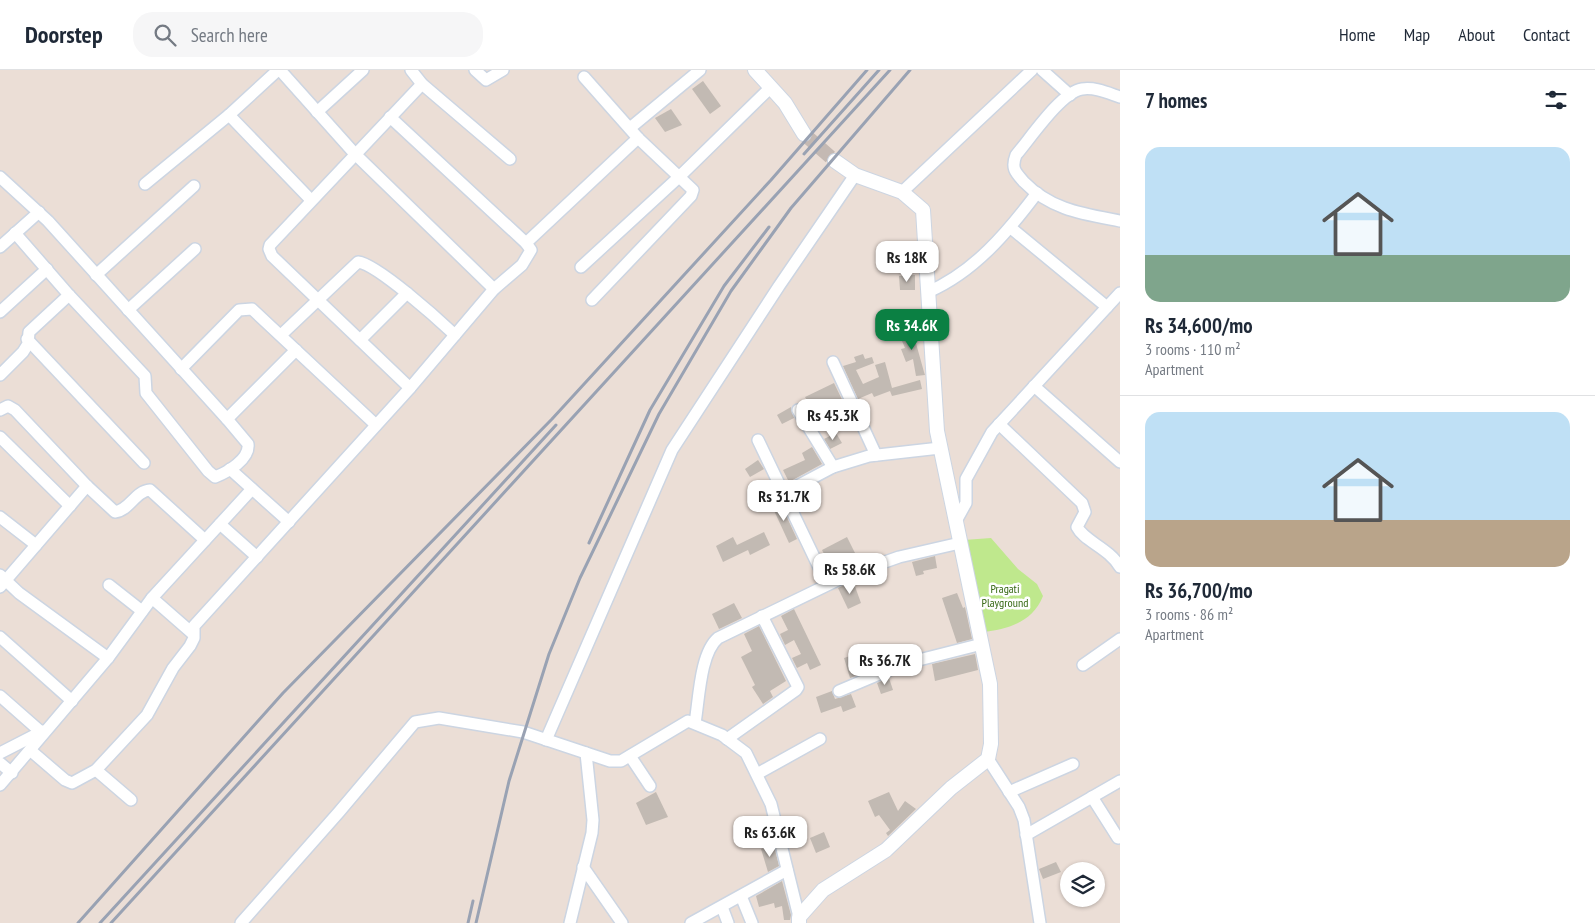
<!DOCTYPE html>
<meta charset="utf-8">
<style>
body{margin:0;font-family:"PT Sans Narrow",sans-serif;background:#f6f6f7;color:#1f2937;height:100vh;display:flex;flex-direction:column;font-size:19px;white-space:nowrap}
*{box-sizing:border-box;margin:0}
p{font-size:16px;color:#747a83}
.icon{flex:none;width:28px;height:28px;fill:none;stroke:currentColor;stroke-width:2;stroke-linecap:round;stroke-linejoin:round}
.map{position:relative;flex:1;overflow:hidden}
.details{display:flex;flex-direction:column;background:#fff;width:475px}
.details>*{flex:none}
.controls{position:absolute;left:1060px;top:792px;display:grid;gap:10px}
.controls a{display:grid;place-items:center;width:45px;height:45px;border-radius:50%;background:#fff;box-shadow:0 1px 4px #0004;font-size:25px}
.price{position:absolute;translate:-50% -42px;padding:0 11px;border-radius:10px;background:#fff;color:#222;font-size:16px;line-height:32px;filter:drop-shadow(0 1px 2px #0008)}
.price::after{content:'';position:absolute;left:50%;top:30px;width:15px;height:11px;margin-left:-8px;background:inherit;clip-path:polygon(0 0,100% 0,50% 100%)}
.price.active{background:#0b8043;color:#fff}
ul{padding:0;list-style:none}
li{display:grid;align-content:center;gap:10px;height:265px;padding:0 25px}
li+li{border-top:1px solid #e0e1e3}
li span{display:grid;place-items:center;height:155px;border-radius:15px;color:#555}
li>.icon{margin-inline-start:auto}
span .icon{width:90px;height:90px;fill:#fffc;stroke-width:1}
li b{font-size:21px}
h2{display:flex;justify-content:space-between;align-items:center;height:60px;padding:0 25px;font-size:21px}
header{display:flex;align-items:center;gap:30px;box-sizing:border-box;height:70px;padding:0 25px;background:#fff;border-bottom:1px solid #e0e1e3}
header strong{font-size:24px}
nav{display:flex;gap:28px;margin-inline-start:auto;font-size:18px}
.search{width:350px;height:45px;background:#f6f6f7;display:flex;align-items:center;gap:12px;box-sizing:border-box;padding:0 18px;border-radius:20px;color:#747a83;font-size:19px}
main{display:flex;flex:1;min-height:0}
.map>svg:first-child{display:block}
.green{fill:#bfe88d}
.building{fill:#c2bab3}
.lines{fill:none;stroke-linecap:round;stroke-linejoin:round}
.tertiary-tunnel{stroke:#c4b9b3;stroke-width:14;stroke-dasharray:14 7;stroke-linecap:butt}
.minor-casing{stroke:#ccd5e2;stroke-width:14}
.tertiary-casing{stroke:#ccd5e2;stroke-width:16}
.minor{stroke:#fff;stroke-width:11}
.tertiary{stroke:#fff;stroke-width:14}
.rail{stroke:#99a2b3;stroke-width:3}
.labels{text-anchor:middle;stroke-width:5;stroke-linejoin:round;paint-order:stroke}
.park-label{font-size:12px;fill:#366813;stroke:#fff}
</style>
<header>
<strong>Doorstep</strong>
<div class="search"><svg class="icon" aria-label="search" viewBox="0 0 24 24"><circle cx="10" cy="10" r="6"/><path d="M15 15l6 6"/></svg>Search here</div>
<nav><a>Home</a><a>Map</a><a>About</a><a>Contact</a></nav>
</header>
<main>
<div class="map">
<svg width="1120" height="853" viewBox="0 0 1120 853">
<rect width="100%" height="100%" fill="#ebded6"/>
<!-- green -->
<path class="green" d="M991,468L1018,499L1037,514L1043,526C1033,552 1008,559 983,562L964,470Z"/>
<!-- building -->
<g class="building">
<path d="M703,11L721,36L710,44L692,19Z"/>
<path d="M671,39L682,55L665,62L655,48Z"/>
<path d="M915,205V220H900L899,206Z"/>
<path d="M912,259L924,302L925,305L916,306L913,289L906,292L901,279L905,278L899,264Z"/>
<path d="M863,284L865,289L872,287L874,293L856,300L863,314L879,307L875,295L885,292L892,318L920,310L922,319L892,326L890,321L874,327L872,323L858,329L843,296L856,292L854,287Z"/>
<path d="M834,313L850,346L837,352L827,329L811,338L805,327Z"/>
<path d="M791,337L794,348L782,354L777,345Z"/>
<path d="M836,363L842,373L830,379L824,369Z"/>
<path d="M812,377L822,394L789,412L783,400L805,390L802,383Z"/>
<path d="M758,390L764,399L750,407L745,399Z"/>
<path d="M779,430L797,469L789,473L771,434Z"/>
<path d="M764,462L770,475L750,485L748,480L723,492L716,476L733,467L737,475Z"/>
<path d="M847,467L855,483L830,496L822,480Z"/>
<path d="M935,486L937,498L923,501L924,504L916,506L912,492Z"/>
<path d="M853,511L861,533L848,539L838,518Z"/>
<path d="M957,523L963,538L965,537L972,569L957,573L942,528Z"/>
<path d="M734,533L742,548L719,559L712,544Z"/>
<path d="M794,539L821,595L810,600L807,593L797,598L792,588L801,584L794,570L785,575L780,564L788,560L781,546Z"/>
<path d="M759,556L786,611L770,621L773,627L763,634L752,617L755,615L741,587L752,581L744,564Z"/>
<path d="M859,583L862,592L859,593L863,603L850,608L844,588Z"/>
<path d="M975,584L978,600L935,611L932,594Z"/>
<path d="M889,608L893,620L881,624L877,613Z"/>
<path d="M832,621L835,629L851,624L856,637L843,642L841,636L821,643L816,627Z"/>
<path d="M656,722L668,747L646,755L636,733Z"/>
<path d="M889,722L898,741L905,731L916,739L888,766L886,763L890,760L879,745L875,747L868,731Z"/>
<path d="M824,762L830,777L816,783L810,768Z"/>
<path d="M774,775L779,796L768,802L761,779Z"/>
<path d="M1056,792L1061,802L1043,809L1039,799Z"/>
<path d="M782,811L791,845L790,850H784L782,836L775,838L774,833L759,837L756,826Z"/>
</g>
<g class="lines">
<!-- tertiary-tunnel -->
<path class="tertiary-tunnel" d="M804,64L835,91"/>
<!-- minor casing -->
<g class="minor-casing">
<g id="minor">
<path d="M280,0L355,84L494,219"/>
<path d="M411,0L422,14L510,89"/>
<path d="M475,0L486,10L503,0"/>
<path d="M1042,0L1070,25"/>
<path d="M584,7L638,68L693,120L691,126L592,230"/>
<path d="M1120,27C1108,23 1095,17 1082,19C1061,22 1030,69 1016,85C1011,98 1015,102 1024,112C1051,140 1084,144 1120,151"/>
<path d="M317,42L363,0"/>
<path d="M229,45L310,129"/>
<path d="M630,58L700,0"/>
<path d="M0,107L48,151L227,349L248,374C250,389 228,402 215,407L208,401L146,323L145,306L69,225L15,163"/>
<path d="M145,114L229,45L278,0"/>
<path d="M902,122L1032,0"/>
<path d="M1011,158L1107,237"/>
<path d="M526,173L638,68"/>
<path d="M0,177L39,142"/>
<path d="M581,197L679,107L770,18"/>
<path d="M96,205L194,116"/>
<path d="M928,222C974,202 1007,163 1037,123"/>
<path d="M128,240L195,179"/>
<path d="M0,242L47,199"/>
<path d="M281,265L358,192C377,194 439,250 455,265"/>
<path d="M27,269L144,393"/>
<path d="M360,270L407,223"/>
<path d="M833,292L876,385"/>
<path d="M181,299L239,240L252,239L376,355"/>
<path d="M0,305L23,282L28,274L29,262L69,225"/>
<path d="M1034,316L1120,392"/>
<path d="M410,318L272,186L269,179L270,175L422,14"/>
<path d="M0,340L8,336L15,340L87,416L115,442C130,440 135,421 150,420L205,470"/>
<path d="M798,340L833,397"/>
<path d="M227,349L296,280"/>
<path d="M999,354L1082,433L1085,442L1077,457C1084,471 1109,478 1120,497"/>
<path d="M0,367L70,436"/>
<path d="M758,370L827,514"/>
<path d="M230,399L289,452"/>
<path d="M784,423L833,397L869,386L940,378"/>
<path d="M0,447L36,475"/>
<path d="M956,451L966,433V409L992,362L1120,223"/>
<path d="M220,454L257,487"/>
<path d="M0,505L19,523L108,588"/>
<path d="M109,515L142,541"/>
<path d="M0,517L87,416"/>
<path d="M152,528L192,563"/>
<path d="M0,567L72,631"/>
<path d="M1083,595L1120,569"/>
<path d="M839,621L903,594L982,574"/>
<path d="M0,626L41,662"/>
<path d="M695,653C699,630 700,583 718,568L848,505L899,487L960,473"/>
<path d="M727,669L796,620L798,617L762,546"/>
<path d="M546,670L672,380L779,216L855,105"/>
<path d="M30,680L65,710L72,713L96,700L147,645L173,598L190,576L194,568V556L410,318L494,219L522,195L531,180L526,173L390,47"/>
<path d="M0,683L43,661"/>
<path d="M630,686L650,716"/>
<path d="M988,689L1019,737L1024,750L1040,853"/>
<path d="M0,693L12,703"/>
<path d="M96,700L131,730"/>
<path d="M757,704L820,669"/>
<path d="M0,715L108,588L152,528L252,419"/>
<path d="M1009,722L1073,694"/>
<path d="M1092,727L1118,768"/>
<path d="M1026,765L1120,711"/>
<path d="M583,797L622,853"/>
<path d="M741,826L752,853"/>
<path d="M722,837L728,853"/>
<path d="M241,853L339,742L415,652L439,648L523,662L610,691H621L688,651L722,665L746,683L771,734L799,847"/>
<path d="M570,853L592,763L593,750L586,683"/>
<path d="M691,853L787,800"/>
</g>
</g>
<!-- tertiary casing -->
<g class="tertiary-casing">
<g id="tertiary">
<path d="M755,0L785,33L804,64"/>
<path d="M799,853V847L823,820L886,780L951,718L988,689L991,674L990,614L937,361L923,140L902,122L855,105L835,91"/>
</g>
</g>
<!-- minor -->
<use href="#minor" class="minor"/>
<!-- tertiary -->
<use href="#tertiary" class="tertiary"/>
<!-- rail -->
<g class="rail">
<path d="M804,84L879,0"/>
<path d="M589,473L650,340L724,216L769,157"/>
<path d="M78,853L283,623L552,349L771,110L867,0"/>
<path d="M100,853L556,355"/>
<path d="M111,853L890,0"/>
<path d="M468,853L473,831"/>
<path d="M476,853L509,711L549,584L580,508L659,344L731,221L791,138L910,0"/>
</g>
</g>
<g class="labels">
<!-- park labels -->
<g class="park-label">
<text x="1005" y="523">Pragati<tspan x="1005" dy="14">Playground</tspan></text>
</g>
</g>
</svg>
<div class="controls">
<a><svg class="icon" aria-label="layers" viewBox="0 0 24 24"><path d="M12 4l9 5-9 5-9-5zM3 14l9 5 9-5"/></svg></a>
</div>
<b class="price" style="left:907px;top:213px">Rs 18K</b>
<b class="price active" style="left:912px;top:281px">Rs 34.6K</b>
<b class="price" style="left:833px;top:371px">Rs 45.3K</b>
<b class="price" style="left:784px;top:452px">Rs 31.7K</b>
<b class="price" style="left:850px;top:525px">Rs 58.6K</b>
<b class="price" style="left:885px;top:616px">Rs 36.7K</b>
<b class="price" style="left:770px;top:788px">Rs 63.6K</b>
</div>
<section class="details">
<h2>7 homes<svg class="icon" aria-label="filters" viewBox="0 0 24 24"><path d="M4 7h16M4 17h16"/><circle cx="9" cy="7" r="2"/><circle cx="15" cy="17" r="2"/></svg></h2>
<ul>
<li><span style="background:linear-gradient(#bfe0f5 70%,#7fa58c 0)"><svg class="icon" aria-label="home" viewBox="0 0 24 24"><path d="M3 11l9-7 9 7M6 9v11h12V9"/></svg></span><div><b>Rs 34,600/mo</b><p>3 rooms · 110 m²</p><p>Apartment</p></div></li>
<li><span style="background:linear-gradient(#bfe0f5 70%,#b9a48a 0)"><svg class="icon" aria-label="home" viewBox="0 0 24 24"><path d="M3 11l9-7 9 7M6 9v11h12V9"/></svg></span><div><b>Rs 36,700/mo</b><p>3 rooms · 86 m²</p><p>Apartment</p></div></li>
</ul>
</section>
</main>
